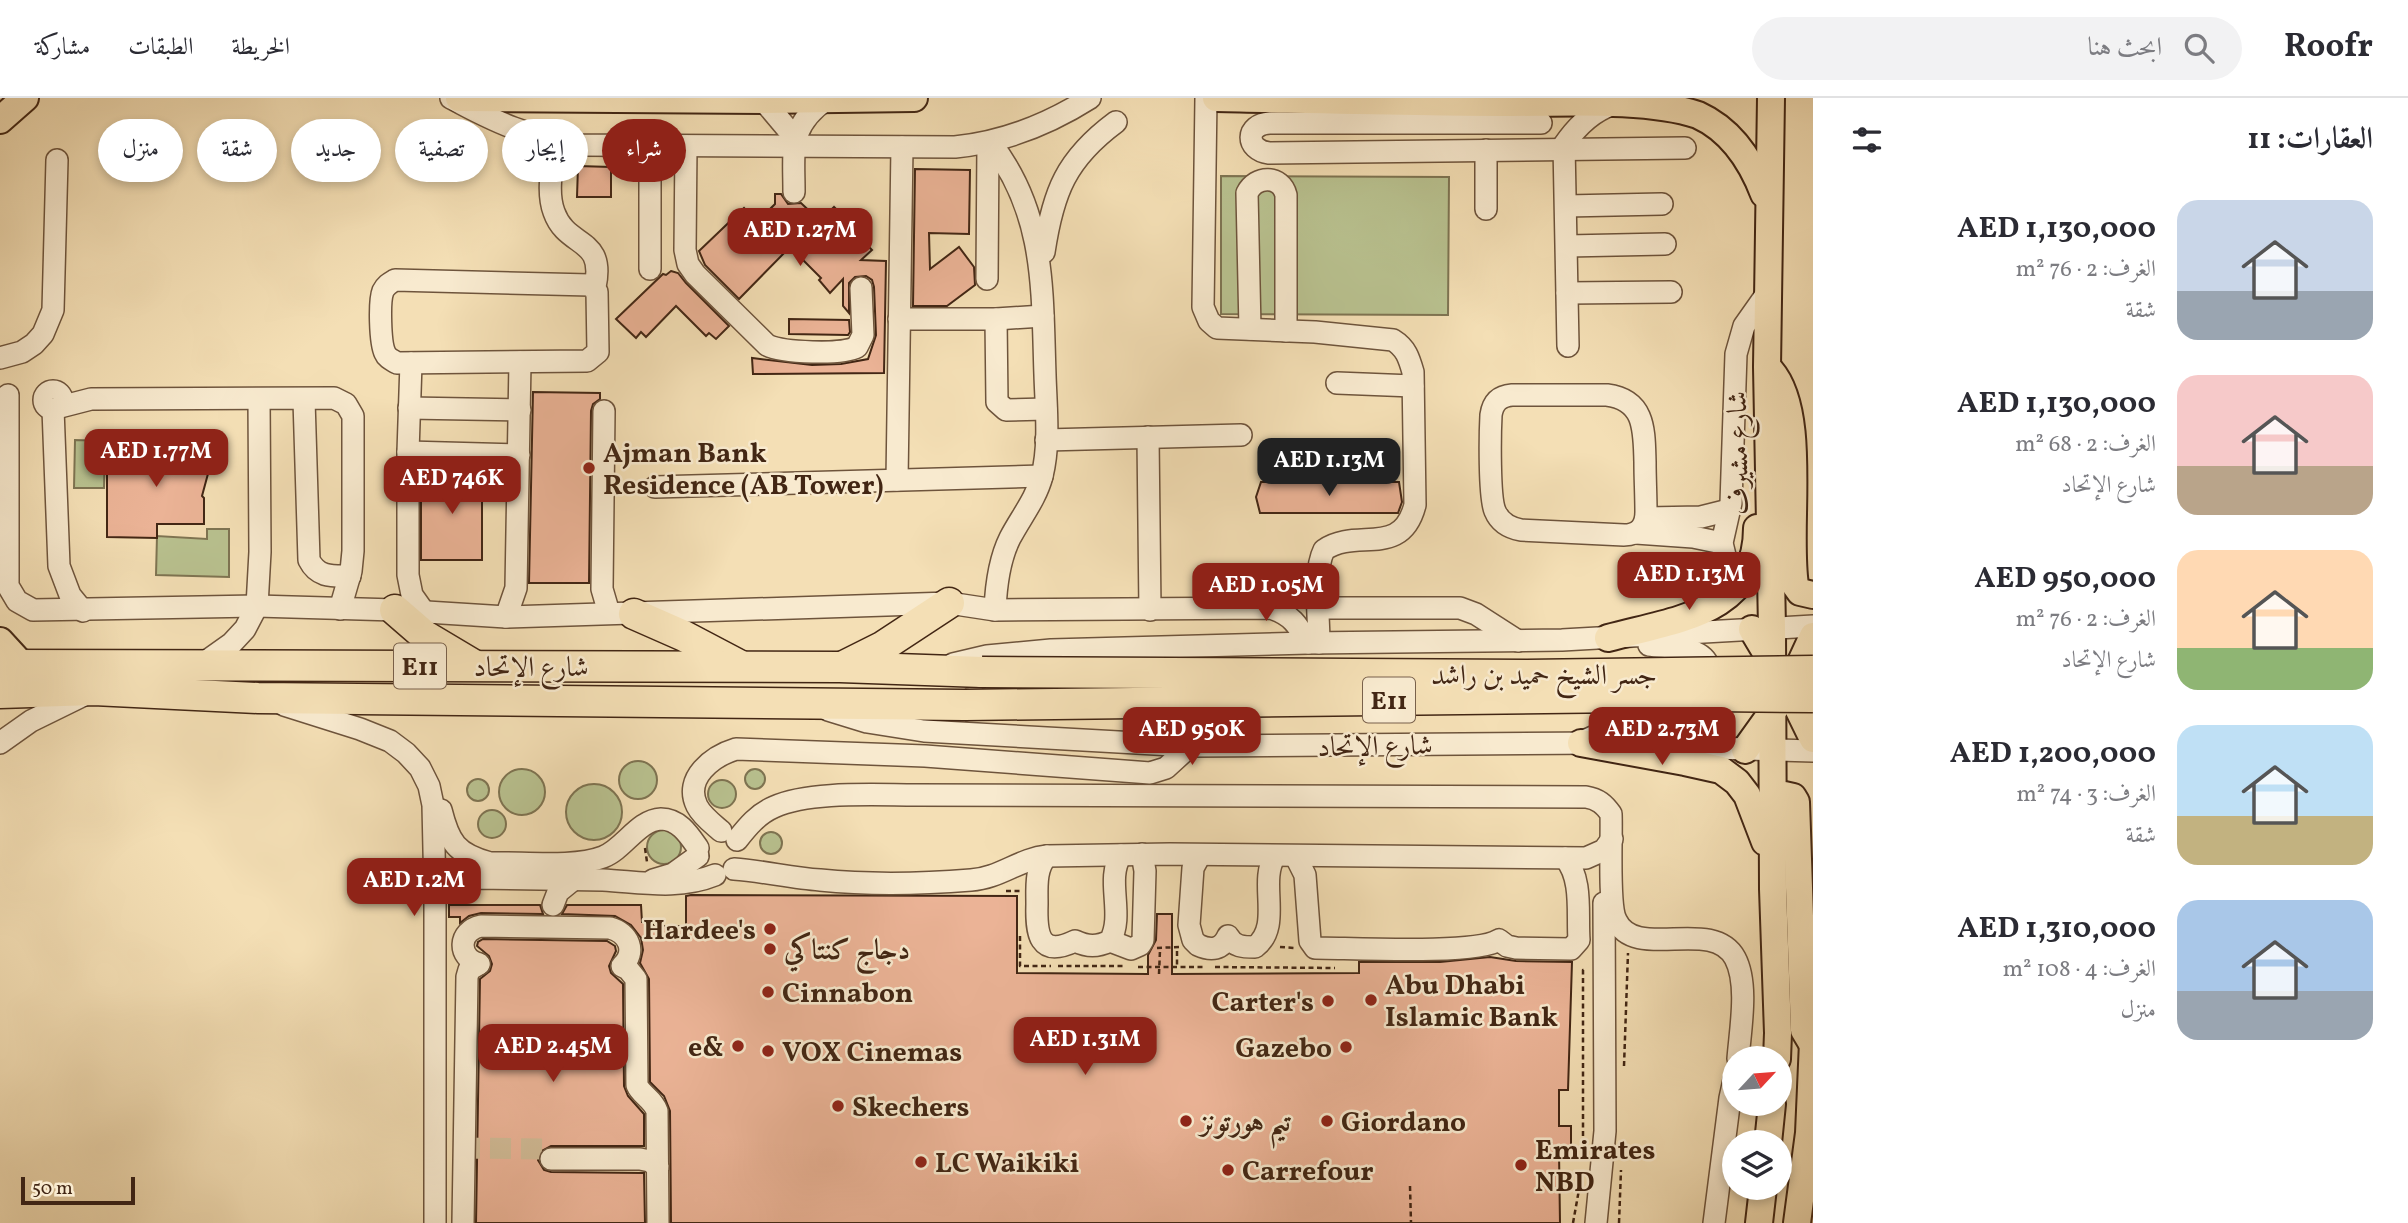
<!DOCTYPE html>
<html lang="ar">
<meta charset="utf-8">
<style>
body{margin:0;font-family:Vollkorn,Amiri,serif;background:#f2f2f3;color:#2b2b33;direction:rtl;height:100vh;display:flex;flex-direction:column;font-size:26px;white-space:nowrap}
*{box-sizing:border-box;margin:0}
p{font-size:23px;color:#7c7c81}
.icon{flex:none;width:38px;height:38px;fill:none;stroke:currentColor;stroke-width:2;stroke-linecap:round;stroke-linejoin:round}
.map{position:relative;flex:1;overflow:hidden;direction:ltr}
.sheet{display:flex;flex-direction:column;background:#fff;width:595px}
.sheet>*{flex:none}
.top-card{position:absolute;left:21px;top:21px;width:665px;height:63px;direction:rtl;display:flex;gap:14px}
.needle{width:46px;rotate:64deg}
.fabs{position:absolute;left:1722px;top:948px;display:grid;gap:14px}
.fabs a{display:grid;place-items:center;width:70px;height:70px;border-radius:50%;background:#fff;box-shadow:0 4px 10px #0003;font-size:35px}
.scale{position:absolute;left:21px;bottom:18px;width:114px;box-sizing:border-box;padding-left:7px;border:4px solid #422614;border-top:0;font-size:19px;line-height:24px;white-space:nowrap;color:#422614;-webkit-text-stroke:5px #f8eacf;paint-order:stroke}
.price{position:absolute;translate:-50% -60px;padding:0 16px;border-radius:14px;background:#8f2418;color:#fff;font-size:23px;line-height:46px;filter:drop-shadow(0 2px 4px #0008)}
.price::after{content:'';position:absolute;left:50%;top:42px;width:21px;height:16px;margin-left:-10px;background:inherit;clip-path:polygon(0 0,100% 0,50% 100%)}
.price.on{background:#222;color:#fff}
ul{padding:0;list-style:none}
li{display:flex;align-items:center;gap:21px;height:175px;padding:0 35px}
li span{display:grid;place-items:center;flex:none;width:196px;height:140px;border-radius:21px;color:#555}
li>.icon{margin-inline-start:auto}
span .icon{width:84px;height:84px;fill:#fffc;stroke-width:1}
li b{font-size:30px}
h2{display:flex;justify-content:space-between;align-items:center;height:84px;padding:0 35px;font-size:30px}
.tag{padding:0 24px;border-radius:32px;background:#fff;box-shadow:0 4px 10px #0003;font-size:24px;line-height:63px}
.tag.on{background:#8f2418;color:#fff}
header{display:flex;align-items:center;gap:42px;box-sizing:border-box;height:98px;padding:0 35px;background:#fff;border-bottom:2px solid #e1e1e2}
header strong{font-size:33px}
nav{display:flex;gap:38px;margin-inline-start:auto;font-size:24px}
.search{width:490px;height:63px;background:#f2f2f3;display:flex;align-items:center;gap:18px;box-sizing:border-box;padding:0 24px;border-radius:38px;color:#7c7c81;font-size:26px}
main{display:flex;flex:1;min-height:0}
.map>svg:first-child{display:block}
.green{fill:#b9c290;stroke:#7e7452;stroke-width:2}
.building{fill:#ebb396;stroke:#422614;stroke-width:2}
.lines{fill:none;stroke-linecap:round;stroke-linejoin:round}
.minor-tunnel{stroke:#d0ba95;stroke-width:21;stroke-dasharray:21 10;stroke-linecap:butt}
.minor-casing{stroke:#6e543c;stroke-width:24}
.major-casing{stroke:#422614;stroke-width:30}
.highway-casing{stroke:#422614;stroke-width:33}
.path{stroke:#422614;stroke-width:2.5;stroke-dasharray:5 3.5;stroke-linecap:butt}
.minor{stroke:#f8eacf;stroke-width:21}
.major{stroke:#f4dfb5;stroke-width:26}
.highway{stroke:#f4dfb5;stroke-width:30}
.highway-bridge-casing{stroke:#422614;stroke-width:33;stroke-linecap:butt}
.highway-bridge{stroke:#f4dfb5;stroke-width:30}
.poi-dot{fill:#8f2418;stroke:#f8eacf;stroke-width:2.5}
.labels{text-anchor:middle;stroke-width:5;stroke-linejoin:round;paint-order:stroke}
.shield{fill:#f8eacf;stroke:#79614c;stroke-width:2}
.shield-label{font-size:26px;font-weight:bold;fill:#422614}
.poi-label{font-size:28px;font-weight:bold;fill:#422614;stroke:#f8eacf;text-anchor:start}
.street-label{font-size:28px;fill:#422614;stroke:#f8eacf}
</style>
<header>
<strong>Roofr</strong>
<div class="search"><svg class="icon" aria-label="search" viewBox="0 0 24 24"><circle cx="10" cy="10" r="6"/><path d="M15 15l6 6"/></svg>ابحث هنا</div>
<nav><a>الخريطة</a><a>الطبقات</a><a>مشاركة</a></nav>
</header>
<main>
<section class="sheet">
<h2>العقارات: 11<svg class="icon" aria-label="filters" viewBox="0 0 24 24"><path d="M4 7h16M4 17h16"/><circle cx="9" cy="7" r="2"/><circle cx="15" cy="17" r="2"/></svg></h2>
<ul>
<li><span style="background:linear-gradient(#c9d6e8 65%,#9aa5b1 0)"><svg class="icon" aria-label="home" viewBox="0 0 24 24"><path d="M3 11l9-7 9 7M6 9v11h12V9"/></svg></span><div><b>AED 1,130,000</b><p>الغرف: 2 · 76 m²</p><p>شقة</p></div></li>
<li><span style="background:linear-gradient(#f6c9c9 65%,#b9a48a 0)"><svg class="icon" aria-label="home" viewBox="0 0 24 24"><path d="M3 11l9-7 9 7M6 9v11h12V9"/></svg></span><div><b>AED 1,130,000</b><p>الغرف: 2 · 68 m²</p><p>شارع الإتحاد</p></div></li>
<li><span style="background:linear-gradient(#ffd9b3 70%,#8fb573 0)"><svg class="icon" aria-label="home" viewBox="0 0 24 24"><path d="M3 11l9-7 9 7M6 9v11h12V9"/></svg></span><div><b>AED 950,000</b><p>الغرف: 2 · 76 m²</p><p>شارع الإتحاد</p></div></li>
<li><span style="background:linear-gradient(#bfe0f5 65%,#c2b280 0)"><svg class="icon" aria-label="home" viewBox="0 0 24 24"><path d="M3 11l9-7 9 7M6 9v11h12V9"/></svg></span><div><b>AED 1,200,000</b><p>الغرف: 3 · 74 m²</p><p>شقة</p></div></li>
<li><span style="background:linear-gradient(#a9c7e8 65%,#9aa5b1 0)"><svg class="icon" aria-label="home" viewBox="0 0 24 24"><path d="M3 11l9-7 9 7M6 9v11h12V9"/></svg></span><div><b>AED 1,310,000</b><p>الغرف: 4 · 108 m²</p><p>منزل</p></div></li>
</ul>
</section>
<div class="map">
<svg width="1813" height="1125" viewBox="0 0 1813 1125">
<rect width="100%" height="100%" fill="#f4dfb5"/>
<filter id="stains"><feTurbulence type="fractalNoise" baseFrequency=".00286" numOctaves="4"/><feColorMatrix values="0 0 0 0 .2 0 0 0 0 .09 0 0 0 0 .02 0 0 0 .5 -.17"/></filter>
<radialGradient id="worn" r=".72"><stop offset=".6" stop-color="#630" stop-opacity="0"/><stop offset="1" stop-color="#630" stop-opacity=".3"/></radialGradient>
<!-- green -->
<g class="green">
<path d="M1221,78L1449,79L1448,217L1221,216Z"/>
<path d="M75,342L105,343L104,390H74Z"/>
<path d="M207,431H229V479L156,477L157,438L207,441Z"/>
<circle cx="638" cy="682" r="19"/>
<circle cx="522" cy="694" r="23"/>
<circle cx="755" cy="681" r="10"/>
<circle cx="478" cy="692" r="11"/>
<circle cx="722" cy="696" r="14"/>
<circle cx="594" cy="714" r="28"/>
<circle cx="492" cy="726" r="14"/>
<circle cx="664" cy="749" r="17"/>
<circle cx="771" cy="745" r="11"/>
</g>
<!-- building -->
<g class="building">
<path d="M578,68L611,69V99H577Z"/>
<path d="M915,71L970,72L969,136L929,135L930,171L959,149L974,169L975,187L947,208H913Z"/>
<path d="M775,96H781L788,106L801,105L820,123L834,109L863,138L861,141L872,152L861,162L886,163L884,275L753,276L752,260L812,267L841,266L868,261L876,237L874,189L872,182L866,178L855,179L849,185V215L843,208V181L830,195L819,182L821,180L790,149L739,201L705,167L699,153L744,110L757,124L775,106Z"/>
<path d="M671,173L678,175L686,185L729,228L716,241L709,235L706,238L676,208L646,239L641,234L636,240L616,221L663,176L666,177Z"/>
<path d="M789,221L849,222L850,234L848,237L789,236Z"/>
<path d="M533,294L600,295V301L593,306L591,313L589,485H529Z"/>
<path d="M131,341L185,342L199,350L205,360L209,372L202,398L204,400V426H157V440L107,439V370H131Z"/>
<rect x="421" y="375" width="61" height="87"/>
<path d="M1261,384H1399L1402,404L1398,415H1260L1256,399Z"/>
<path d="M691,797L1017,798V875L1148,876V857L1156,842L1157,816H1172V876L1359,875V864H1440L1490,859L1516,863L1572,864L1568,992H1559V1028H1571V1053H1559L1560,1125H671L670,1013L664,998L650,984L649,881L640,865L643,852L641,840L631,827L615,818L562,816L567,807H641L642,824H653V828H686V798Z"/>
<path d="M449,807H540L543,816L481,815L469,818L460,825V819H449Z"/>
<path d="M483,841L607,843L615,848L616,853L609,868L611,875L623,886L624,988L628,998L644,1016V1048H551L540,1054L538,1062L544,1072L551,1074L644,1075L645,1125H476L480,881L490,873L492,866L489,858L477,848L478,844Z"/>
</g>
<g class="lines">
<!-- minor-tunnel -->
<path class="minor-tunnel" d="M459,1050L552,1051"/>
<!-- minor casing -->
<g class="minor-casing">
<g id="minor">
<path d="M451,0C495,24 530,40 581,47L955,49C1004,44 1049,26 1090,0"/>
<path d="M1206,0L1203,209L1209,223L1217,230L1315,234L1393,242C1406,250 1409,260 1413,274L1415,407C1401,461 1357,429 1324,452C1313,474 1319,519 1319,545"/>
<path d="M763,2L795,40"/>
<path d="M1541,25H1270C1245,26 1245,52 1269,55L1685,50"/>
<path d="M556,43C553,65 546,93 554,114C567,151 606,138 595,189"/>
<path d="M990,44C1046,115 1042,192 1045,277C1046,310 1050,346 1042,378C1036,401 1021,419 1010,440C999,462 996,487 995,512"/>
<path d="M686,48L685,152L688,166L695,176L767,247C783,255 842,257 857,249L863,237L861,190"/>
<path d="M794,94C794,52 788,28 827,1"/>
<path d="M1566,108L1662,106"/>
<path d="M1486,111V52"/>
<path d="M1567,148L1665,146"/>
<path d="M1044,154C1053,94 1066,61 1116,24"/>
<path d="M650,171V48"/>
<path d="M987,181L988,45"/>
<path d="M395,182L590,187L597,194L598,254L587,263L397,265C392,262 387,260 385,255C380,245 379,203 383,193C386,187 390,185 395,182Z"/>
<path d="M1567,195L1671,194"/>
<path d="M899,221H996L1043,218"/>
<path d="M996,221L997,304L1006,312L1046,311"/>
<path d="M1250,231L1247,95C1256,77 1281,77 1286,97V233"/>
<path d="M1568,248L1564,47C1577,28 1592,13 1614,6"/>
<path d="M0,260L22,254L34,246L43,236L53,212L57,62"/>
<path d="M411,265L408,354V477L412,497L424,514"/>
<path d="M1337,285L1413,288"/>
<circle cx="53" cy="302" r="9"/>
<path d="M8,297V488L17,503L33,512L257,508L395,512L506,519L949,505L995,512L1270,510C1291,516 1298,527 1308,545"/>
<path d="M1512,297H1607C1646,302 1644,334 1645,364C1645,381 1646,397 1646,414C1646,428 1639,437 1624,437L1521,432C1510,430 1500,425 1495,413C1489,399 1490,336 1491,317C1493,304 1500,298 1512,297Z"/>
<path d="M304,302L309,462C318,480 333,478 350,478"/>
<path d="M60,309L91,301L334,300L346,306L353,318V453L351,473L340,511"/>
<path d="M409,310L520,312"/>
<path d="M53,311L59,468L70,497L83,513"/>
<path d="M604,313L602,491L609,515"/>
<path d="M1148,339L1150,512"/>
<path d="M1046,342L1241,337"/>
<path d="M408,354L519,357"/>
<path d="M897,382L902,49"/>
<path d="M655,389L1042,378"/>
<path d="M1646,420L1701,419L1729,412"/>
<path d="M1636,435L1693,439L1722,445"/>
<path d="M1739,488L1728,470L1722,445L1731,405L1736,256L1744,228L1768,194"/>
<path d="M1319,510H1460L1476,516L1518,543"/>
<path d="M506,519L516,490L520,264"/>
<path d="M953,566L987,558L1051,552L1308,545L1562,542L1813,528"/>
<path d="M201,567L232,545L245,531L257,508L260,454L259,301"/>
<path d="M284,607L360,631L390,643L406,655L420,670L429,688L433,707L435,796V1125"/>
<path d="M828,612L867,624L924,633L1190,648L1598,645"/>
<path d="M1586,642L1595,638L1693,632L1703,629L1707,624L1709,569C1702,547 1669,550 1649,547"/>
<path d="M0,645L31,623L86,596"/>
<path d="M1647,648L1813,653"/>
<path d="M441,712C449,744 456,756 490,765C522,764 575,770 603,759C624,751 638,722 661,721C679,721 689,737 698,750"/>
<path d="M721,733C713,726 702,718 697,708C683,680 713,658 736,651L925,658L1150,675L1166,670L1190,648"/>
<path d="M737,742C748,728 758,716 774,709C809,693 875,697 915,697L1586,699C1598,701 1604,706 1611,716C1612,738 1608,807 1616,822C1635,864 1712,818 1735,860C1749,886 1740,933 1738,961"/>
<path d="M1200,757L1193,770L1189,827L1193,842L1198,847C1211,853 1222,852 1228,838C1234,849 1243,849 1255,849C1283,828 1258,784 1275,758"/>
<path d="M1047,758C1035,770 1037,790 1037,806C1036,836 1039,860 1075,843C1088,849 1097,849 1110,843C1125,816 1105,782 1121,757"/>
<path d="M1296,759L1305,777L1310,843L1315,850C1350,850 1475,857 1499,842L1507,848L1516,850L1571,851L1579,842C1577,816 1583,781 1565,760"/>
<path d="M734,771C763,773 791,780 820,782C869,787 921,786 971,782C1000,780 1019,761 1047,758L1170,756L1586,760L1604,752L1612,741"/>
<path d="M653,782L673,776L698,758"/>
<path d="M435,796L455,785L477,780C519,781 561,781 603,782C641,784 678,792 715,777"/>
<path d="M553,807L558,794L574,781"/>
<path d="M1110,843L1131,851L1140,847L1143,842L1145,773L1142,756"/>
<path d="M479,866C457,859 458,833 481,828L610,830C629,835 637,854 622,868L628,871L636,881L637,987C641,997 653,1001 657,1013L658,1125"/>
<path d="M551,1061H640L650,1063L658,1069"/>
<path d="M463,1125L467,879L469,872L479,866"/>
<path d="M1596,1125L1605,1033L1604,805"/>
<path d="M1714,1125L1730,1000L1734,982"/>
</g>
</g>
<!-- major casing -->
<g class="major-casing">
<g id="major">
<path d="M459,0L763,2L914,0"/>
<path d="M1216,0C1313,2 1411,5 1508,5C1564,5 1647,0 1698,17C1731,32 1751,62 1764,96"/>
<path d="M1771,0L1767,269L1772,530L1773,791L1778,935L1777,961"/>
<path d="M0,22L25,0"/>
<path d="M1771,273C1808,316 1786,430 1795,487L1800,494L1813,497"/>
<path d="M1752,531L1792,598L1813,641"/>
<path d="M1608,540C1673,522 1757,516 1757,430"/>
<path d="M0,543L22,567"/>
<path d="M1581,645L1685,664L1721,672L1737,684L1747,697L1765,744"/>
<path d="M1745,652L1788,592L1813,538"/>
<path d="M1772,710L1784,697L1793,699L1796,704L1804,932L1813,947"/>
<path d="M1768,1045L1772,1006"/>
<path d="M1759,1125L1763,1090"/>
<path d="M1797,1125L1809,1035L1813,944"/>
</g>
</g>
<!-- highway casing -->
<g class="highway-casing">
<g id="highway">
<path d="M395,512L425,538L472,566"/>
<path d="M634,516L684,538L741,568"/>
<path d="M0,567L840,569L982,574"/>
<path d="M844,568L882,549L949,505"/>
<path d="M0,595L94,592L258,600L965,607"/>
</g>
</g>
<!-- path -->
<g class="path">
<path d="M645,750L647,764"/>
<path d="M1006,793H1020"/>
<path d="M1020,838V868H1051"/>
<path d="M1280,849L1294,850"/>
<path d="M1157,850L1179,849"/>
<path d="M1177,853V869"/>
<path d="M1058,868H1125"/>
<path d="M1138,869H1205"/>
<path d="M1215,869L1335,870"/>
<path d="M1159,876L1160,852"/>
<path d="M1624,968L1628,855"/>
<path d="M1583,1055V872H1586"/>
<path d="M1410,1088L1411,1125"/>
<path d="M1573,1125L1580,1086"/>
<path d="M1619,1125L1621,1072"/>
</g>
<!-- minor -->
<use href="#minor" class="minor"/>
<!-- major -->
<use href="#major" class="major"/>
<!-- highway -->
<use href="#highway" class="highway"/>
<!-- highway-bridge casing -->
<g class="highway-bridge-casing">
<g id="highway-bridge">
<path d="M982,574L1527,577L1813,573"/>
<path d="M965,607L1713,598L1813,599"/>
</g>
</g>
<!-- highway-bridge -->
<use href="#highway-bridge" class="highway-bridge"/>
</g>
<!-- markers -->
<g class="poi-dot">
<circle cx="589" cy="370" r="7"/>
<circle cx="770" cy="831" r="7"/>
<circle cx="770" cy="851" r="7"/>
<circle cx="768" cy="894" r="7"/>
<circle cx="1371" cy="902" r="7"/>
<circle cx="1328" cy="903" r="7"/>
<circle cx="738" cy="948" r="7"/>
<circle cx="1346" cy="949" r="7"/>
<circle cx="768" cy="953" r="7"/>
<circle cx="838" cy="1008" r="7"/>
<circle cx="1186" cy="1023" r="7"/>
<circle cx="1327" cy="1023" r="7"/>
<circle cx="921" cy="1064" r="7"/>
<circle cx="1521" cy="1067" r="7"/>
<circle cx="1228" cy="1072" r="7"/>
</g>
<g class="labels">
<!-- shield labels -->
<g class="shield">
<rect x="394" y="545.5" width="52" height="45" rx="5"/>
<rect x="1363" y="579.5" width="52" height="45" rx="5"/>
</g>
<g class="shield-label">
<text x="420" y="577">E11</text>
<text x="1389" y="611">E11</text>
</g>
<!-- poi labels -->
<g class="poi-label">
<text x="603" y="364">Ajman Bank<tspan x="603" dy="32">Residence (AB Tower)</tspan></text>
<text x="756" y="841" text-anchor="end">Hardee's</text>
<text x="784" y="861">دجاج كنتاكي</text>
<text x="1385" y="896">Abu Dhabi<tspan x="1385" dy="32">Islamic Bank</tspan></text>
<text x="782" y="904">Cinnabon</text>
<text x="1314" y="913" text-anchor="end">Carter's</text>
<text x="724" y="958" text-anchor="end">e&amp;</text>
<text x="1332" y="959" text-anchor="end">Gazebo</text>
<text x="782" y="963">VOX Cinemas</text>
<text x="852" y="1018">Skechers</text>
<text x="1200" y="1033">تيم هورتونز</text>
<text x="1341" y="1033">Giordano</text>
<text x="1535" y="1061">Emirates<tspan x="1535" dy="32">NBD</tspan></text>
<text x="935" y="1074">LC Waikiki</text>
<text x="1242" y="1082">Carrefour</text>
</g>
<!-- street labels -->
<g class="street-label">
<text transform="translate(1737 355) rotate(-91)" y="10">شارع مشيرف</text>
<text x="531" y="578">شارع الإتحاد</text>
<text x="1544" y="586">جسر الشيخ حميد بن راشد</text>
<text transform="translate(1375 647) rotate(-1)" y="10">شارع الإتحاد</text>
</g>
</g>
<rect width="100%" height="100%" filter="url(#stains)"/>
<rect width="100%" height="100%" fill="url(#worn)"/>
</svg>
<div class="fabs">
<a><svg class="needle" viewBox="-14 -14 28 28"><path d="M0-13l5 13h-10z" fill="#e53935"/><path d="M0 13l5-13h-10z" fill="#7c7c81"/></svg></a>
<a><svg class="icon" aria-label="layers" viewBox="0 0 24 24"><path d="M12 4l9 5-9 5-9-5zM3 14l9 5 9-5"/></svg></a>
</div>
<div class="scale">50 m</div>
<b class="price" style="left:800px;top:170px">AED 1.27M</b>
<b class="price" style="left:156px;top:391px">AED 1.77M</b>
<b class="price on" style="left:1329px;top:400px">AED 1.13M</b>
<b class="price" style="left:452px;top:418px">AED 746K</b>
<b class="price" style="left:1689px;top:514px">AED 1.13M</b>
<b class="price" style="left:1266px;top:525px">AED 1.05M</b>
<b class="price" style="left:1192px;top:669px">AED 950K</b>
<b class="price" style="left:1662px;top:669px">AED 2.73M</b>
<b class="price" style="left:414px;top:820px">AED 1.2M</b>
<b class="price" style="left:1085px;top:979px">AED 1.31M</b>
<b class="price" style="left:553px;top:986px">AED 2.45M</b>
<div class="top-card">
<a class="tag on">شراء</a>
<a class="tag">إيجار</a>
<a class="tag">تصفية</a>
<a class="tag">جديد</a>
<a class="tag">شقة</a>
<a class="tag">منزل</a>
</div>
</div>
</main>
